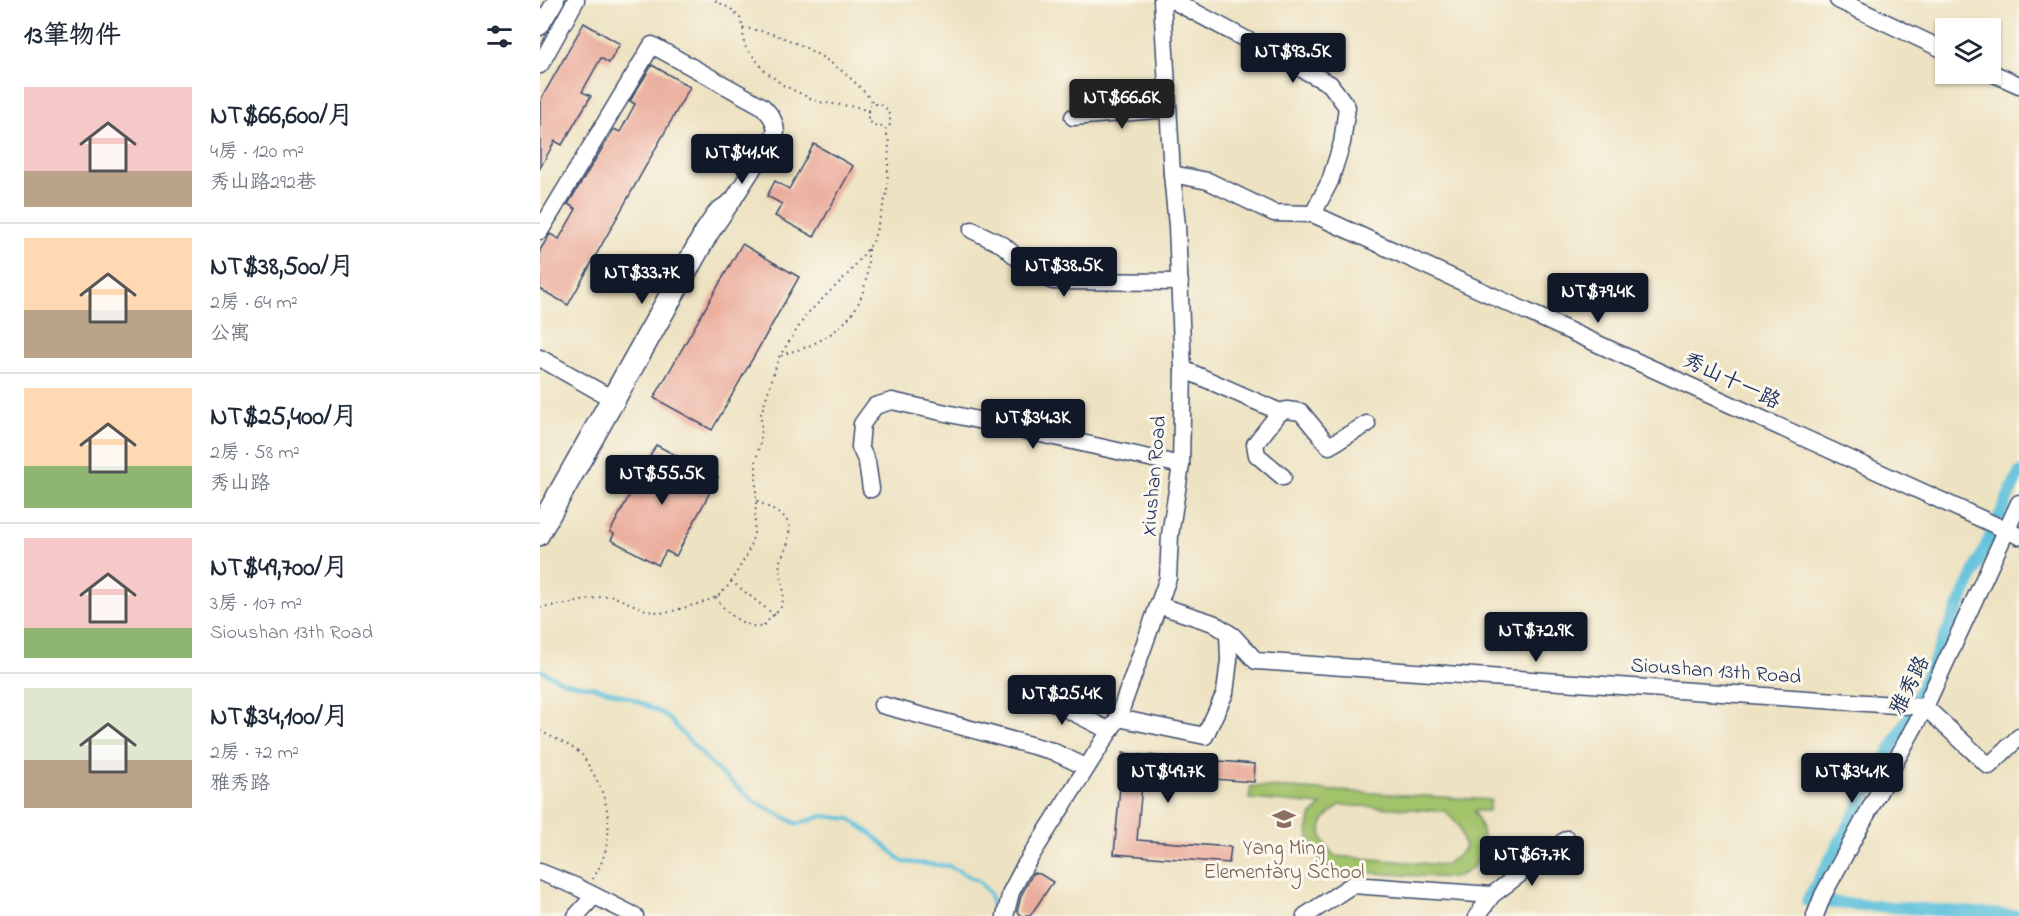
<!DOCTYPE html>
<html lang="zh-TW">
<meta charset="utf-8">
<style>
body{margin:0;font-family:"Indie Flower","LXGW WenKai TC",sans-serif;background:#f6f6f7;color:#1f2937;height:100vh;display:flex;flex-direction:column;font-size:22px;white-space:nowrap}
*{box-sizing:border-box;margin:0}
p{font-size:20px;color:#747a83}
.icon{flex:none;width:33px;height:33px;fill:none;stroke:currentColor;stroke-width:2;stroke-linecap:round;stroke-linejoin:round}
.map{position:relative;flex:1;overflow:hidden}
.details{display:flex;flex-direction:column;background:#fff;width:540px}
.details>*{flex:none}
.buttons{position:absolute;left:1395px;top:18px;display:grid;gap:12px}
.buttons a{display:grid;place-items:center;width:66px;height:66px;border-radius:0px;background:#fff;box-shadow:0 2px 4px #0004;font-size:30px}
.price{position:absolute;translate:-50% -51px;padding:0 14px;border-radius:6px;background:#111827;color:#fff;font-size:20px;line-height:39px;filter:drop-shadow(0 2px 3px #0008)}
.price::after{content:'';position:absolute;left:50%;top:36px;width:18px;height:14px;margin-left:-9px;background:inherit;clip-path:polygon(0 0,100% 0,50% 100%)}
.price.selected{background:#222;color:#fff}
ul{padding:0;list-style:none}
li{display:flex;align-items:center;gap:18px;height:150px;padding:0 24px}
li+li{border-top:2px solid #e0e1e3}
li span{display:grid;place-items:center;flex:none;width:168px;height:120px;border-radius:0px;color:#555}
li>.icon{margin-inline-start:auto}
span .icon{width:72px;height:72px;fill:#fffc;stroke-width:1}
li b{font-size:26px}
h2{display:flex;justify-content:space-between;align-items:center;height:72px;padding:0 24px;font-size:26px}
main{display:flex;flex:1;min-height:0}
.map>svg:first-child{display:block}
.green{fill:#a2c36b;stroke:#5e7964;stroke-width:1.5;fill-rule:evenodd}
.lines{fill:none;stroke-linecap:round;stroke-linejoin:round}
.stream{stroke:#5ec1dc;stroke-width:4}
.canal{stroke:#5ec1dc;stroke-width:12}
.building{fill:#ebad9d}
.minor-casing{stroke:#3a4a6d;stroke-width:19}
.path{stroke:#3a4a6d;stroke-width:2;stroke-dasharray:1.5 4.5;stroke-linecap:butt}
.minor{stroke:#fff;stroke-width:16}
.labels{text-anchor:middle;stroke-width:6;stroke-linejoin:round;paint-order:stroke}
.street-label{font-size:21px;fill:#1b2f5e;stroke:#fbf7ec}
.education-label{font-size:21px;fill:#785e54;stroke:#fbf7ec}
</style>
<main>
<section class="details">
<h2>13筆物件<svg class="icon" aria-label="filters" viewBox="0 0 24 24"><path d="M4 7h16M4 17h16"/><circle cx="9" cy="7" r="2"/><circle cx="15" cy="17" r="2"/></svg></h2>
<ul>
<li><span style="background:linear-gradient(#f6c9c9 70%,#b9a48a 0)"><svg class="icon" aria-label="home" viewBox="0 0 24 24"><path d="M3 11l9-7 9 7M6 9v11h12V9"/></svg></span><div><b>NT$66,600/月</b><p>4房 · 120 m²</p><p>秀山路292巷</p></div></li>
<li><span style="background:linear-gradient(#ffd9b3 60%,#b9a48a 0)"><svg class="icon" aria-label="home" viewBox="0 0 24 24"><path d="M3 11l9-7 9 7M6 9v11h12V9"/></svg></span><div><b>NT$38,500/月</b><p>2房 · 64 m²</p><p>公寓</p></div></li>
<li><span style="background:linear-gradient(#ffd9b3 65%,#8fb573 0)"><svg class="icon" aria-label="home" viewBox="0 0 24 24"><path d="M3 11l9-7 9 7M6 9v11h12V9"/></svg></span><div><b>NT$25,400/月</b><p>2房 · 58 m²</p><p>秀山路</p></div></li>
<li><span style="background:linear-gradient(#f6c9c9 75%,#8fb573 0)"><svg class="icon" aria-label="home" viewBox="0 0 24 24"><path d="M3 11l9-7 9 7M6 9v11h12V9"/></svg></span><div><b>NT$49,700/月</b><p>3房 · 107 m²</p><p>Sioushan 13th Road</p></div></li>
<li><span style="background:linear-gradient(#dfe7d0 60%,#b9a48a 0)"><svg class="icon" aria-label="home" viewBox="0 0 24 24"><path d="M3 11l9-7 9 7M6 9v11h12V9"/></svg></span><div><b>NT$34,100/月</b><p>2房 · 72 m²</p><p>雅秀路</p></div></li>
</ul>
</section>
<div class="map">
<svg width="1479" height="916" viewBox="0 0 1479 916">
<rect width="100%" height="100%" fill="#fbf7ec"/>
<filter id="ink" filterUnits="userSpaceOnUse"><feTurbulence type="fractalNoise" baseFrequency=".0167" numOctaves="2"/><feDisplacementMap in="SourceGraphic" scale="12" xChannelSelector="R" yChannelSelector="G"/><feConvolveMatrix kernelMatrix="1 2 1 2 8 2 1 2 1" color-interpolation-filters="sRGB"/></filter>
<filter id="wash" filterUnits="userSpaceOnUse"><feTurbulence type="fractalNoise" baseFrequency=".008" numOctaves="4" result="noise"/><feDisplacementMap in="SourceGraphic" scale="24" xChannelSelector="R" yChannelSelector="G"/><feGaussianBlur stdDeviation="1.35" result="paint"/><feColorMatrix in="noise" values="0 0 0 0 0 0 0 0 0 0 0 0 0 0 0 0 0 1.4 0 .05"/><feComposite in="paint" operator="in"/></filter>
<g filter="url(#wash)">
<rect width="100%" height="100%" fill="#ede2c1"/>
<!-- green -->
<path class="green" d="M711,786L951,800L949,811H934C950,838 946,870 911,878L786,870C775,856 762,834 772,815C774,812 779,808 782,805L709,799ZM800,805L905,811L919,826L925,848L916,857L904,865L795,856C785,846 775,832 786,818C789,813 796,809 800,805Z"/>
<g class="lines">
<!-- stream -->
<path class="stream" d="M0,670L24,682L58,688L93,699L125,715L178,771L214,801L257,824L283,816L310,819L333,835L363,862L409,866L440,882L450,894L454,916"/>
<!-- canal -->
<path class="canal" d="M1479,473L1369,716L1267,901L1479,916"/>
</g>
<g id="blocks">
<!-- building -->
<g class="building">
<path d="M44,23L80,44L69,63L61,58L42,92L51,96L22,145L15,141L0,168V101Z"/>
<path d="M112,65L150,87L28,305L0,289V250L10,234L19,239L36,209L28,204L74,129L80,132L95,104L90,101Z"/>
<path d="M274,144L313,166L274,237L235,216L242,204L227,196L235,181L249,189Z"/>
<path d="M202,244L259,277L172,430L114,398Z"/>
<path d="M116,445L178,477L136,556L126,551L118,565L71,540L74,534L70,532Z"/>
<path d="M583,753L715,764L714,782L603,774L597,840L691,847L689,863L574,854Z"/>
<path d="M493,873L500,874L513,882L490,916H483L477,912L481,896Z"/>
</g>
</g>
</g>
<g filter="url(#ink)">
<use href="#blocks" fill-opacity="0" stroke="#3a4a6d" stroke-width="1.5"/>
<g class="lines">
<!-- minor casing -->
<g class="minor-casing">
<g id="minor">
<path d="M632,0L790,84L807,107L802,143L790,181L773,214"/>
<path d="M1298,0L1406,51"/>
<path d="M0,27L16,0"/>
<path d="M0,65L36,0"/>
<path d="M1450,72L1479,85"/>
<path d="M533,117L628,109"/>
<path d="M632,174L668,181L734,213L773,214L1479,536"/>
<path d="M432,230L463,245L494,273L513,281L640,282"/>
<path d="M0,231L112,45L222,106C230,114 235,120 236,132L193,200"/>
<path d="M0,358L76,401"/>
<path d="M643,369L740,412L747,410L761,412L789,446L827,424"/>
<path d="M740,412L715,444L717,455L743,477"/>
<path d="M331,489L327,462L320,447L322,424L335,406L352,401L641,465"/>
<path d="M0,522L164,230L177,211L193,200L170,234L0,537"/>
<path d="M618,605L673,623L693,636L716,661L1385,707"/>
<path d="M489,690L570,731"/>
<path d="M342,705L512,751L546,767"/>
<path d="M1385,707L1449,766L1479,737"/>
<path d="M578,718L665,736L685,693L689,660L688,633"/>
<path d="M0,872L35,886L95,916"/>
<path d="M36,916L54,896"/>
<path d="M465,916L471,892L484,867L578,718L628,578L630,535L641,465L643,369L637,226L632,174L622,0"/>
<path d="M765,916L812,885L952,895"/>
<path d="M937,916L952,895L1027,839"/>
<path d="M1275,916L1283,895L1385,707L1479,503"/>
</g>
</g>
<!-- path -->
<g class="path">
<path d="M203,28C249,32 307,66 334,104H339L347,109L350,117V125L345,127"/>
<path d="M328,111L329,106L334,104"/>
<path d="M241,356C250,351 261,350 271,345C315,324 329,296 328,249"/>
<path d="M191,581L237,617"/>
<path d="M176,597C185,613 203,627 222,627L242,606L244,593L239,563L247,547L250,527L245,517L216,500"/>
<path d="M0,607L28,604L70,595L108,611L126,613L164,602L178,596L189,585L207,555L214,534L216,505V460L221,439V414L239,357L267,314L310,272L333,242L347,192L349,142L345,127L334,126L328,119V111L317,107L278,102L243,85L225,71L204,45L203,28L200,18L191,9L174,0"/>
<path d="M0,731C11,737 32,745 41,754C45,758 48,765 51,770C73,804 75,846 52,880"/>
</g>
<!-- minor -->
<use href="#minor" class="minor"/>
</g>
</g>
<!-- icons -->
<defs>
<g id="school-bare" transform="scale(1.8)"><path d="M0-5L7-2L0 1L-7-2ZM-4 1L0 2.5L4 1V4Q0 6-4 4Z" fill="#8d6e63" stroke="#fbf7ec" stroke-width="2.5" paint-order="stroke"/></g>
</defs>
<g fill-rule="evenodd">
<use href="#school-bare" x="744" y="819"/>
</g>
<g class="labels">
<!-- street labels -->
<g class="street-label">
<text transform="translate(1192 380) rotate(25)" y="7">秀山十一路</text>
<text transform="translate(613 476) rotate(-85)" y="7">Xiushan Road</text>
<text transform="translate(1176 670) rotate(4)" y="7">Sioushan 13th Road</text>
<text transform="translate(1369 685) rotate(-64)" y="7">雅秀路</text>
</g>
<!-- education labels -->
<g class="education-label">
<text x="744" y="854">Yang Ming<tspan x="744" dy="24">Elementary School</tspan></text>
</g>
</g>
</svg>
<div class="buttons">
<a><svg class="icon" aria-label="layers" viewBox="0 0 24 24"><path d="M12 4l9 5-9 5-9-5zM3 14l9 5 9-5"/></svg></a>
</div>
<b class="price" style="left:753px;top:84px">NT$93.5K</b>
<b class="price selected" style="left:582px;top:130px">NT$66.6K</b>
<b class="price" style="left:202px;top:185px">NT$41.4K</b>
<b class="price" style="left:524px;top:298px">NT$38.5K</b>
<b class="price" style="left:102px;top:305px">NT$33.7K</b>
<b class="price" style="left:1058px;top:324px">NT$79.4K</b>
<b class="price" style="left:493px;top:450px">NT$34.3K</b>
<b class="price" style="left:122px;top:506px">NT$55.5K</b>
<b class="price" style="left:996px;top:663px">NT$72.9K</b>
<b class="price" style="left:522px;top:726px">NT$25.4K</b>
<b class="price" style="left:628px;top:804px">NT$49.7K</b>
<b class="price" style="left:1312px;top:804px">NT$34.1K</b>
<b class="price" style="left:992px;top:887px">NT$67.7K</b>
</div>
</main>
